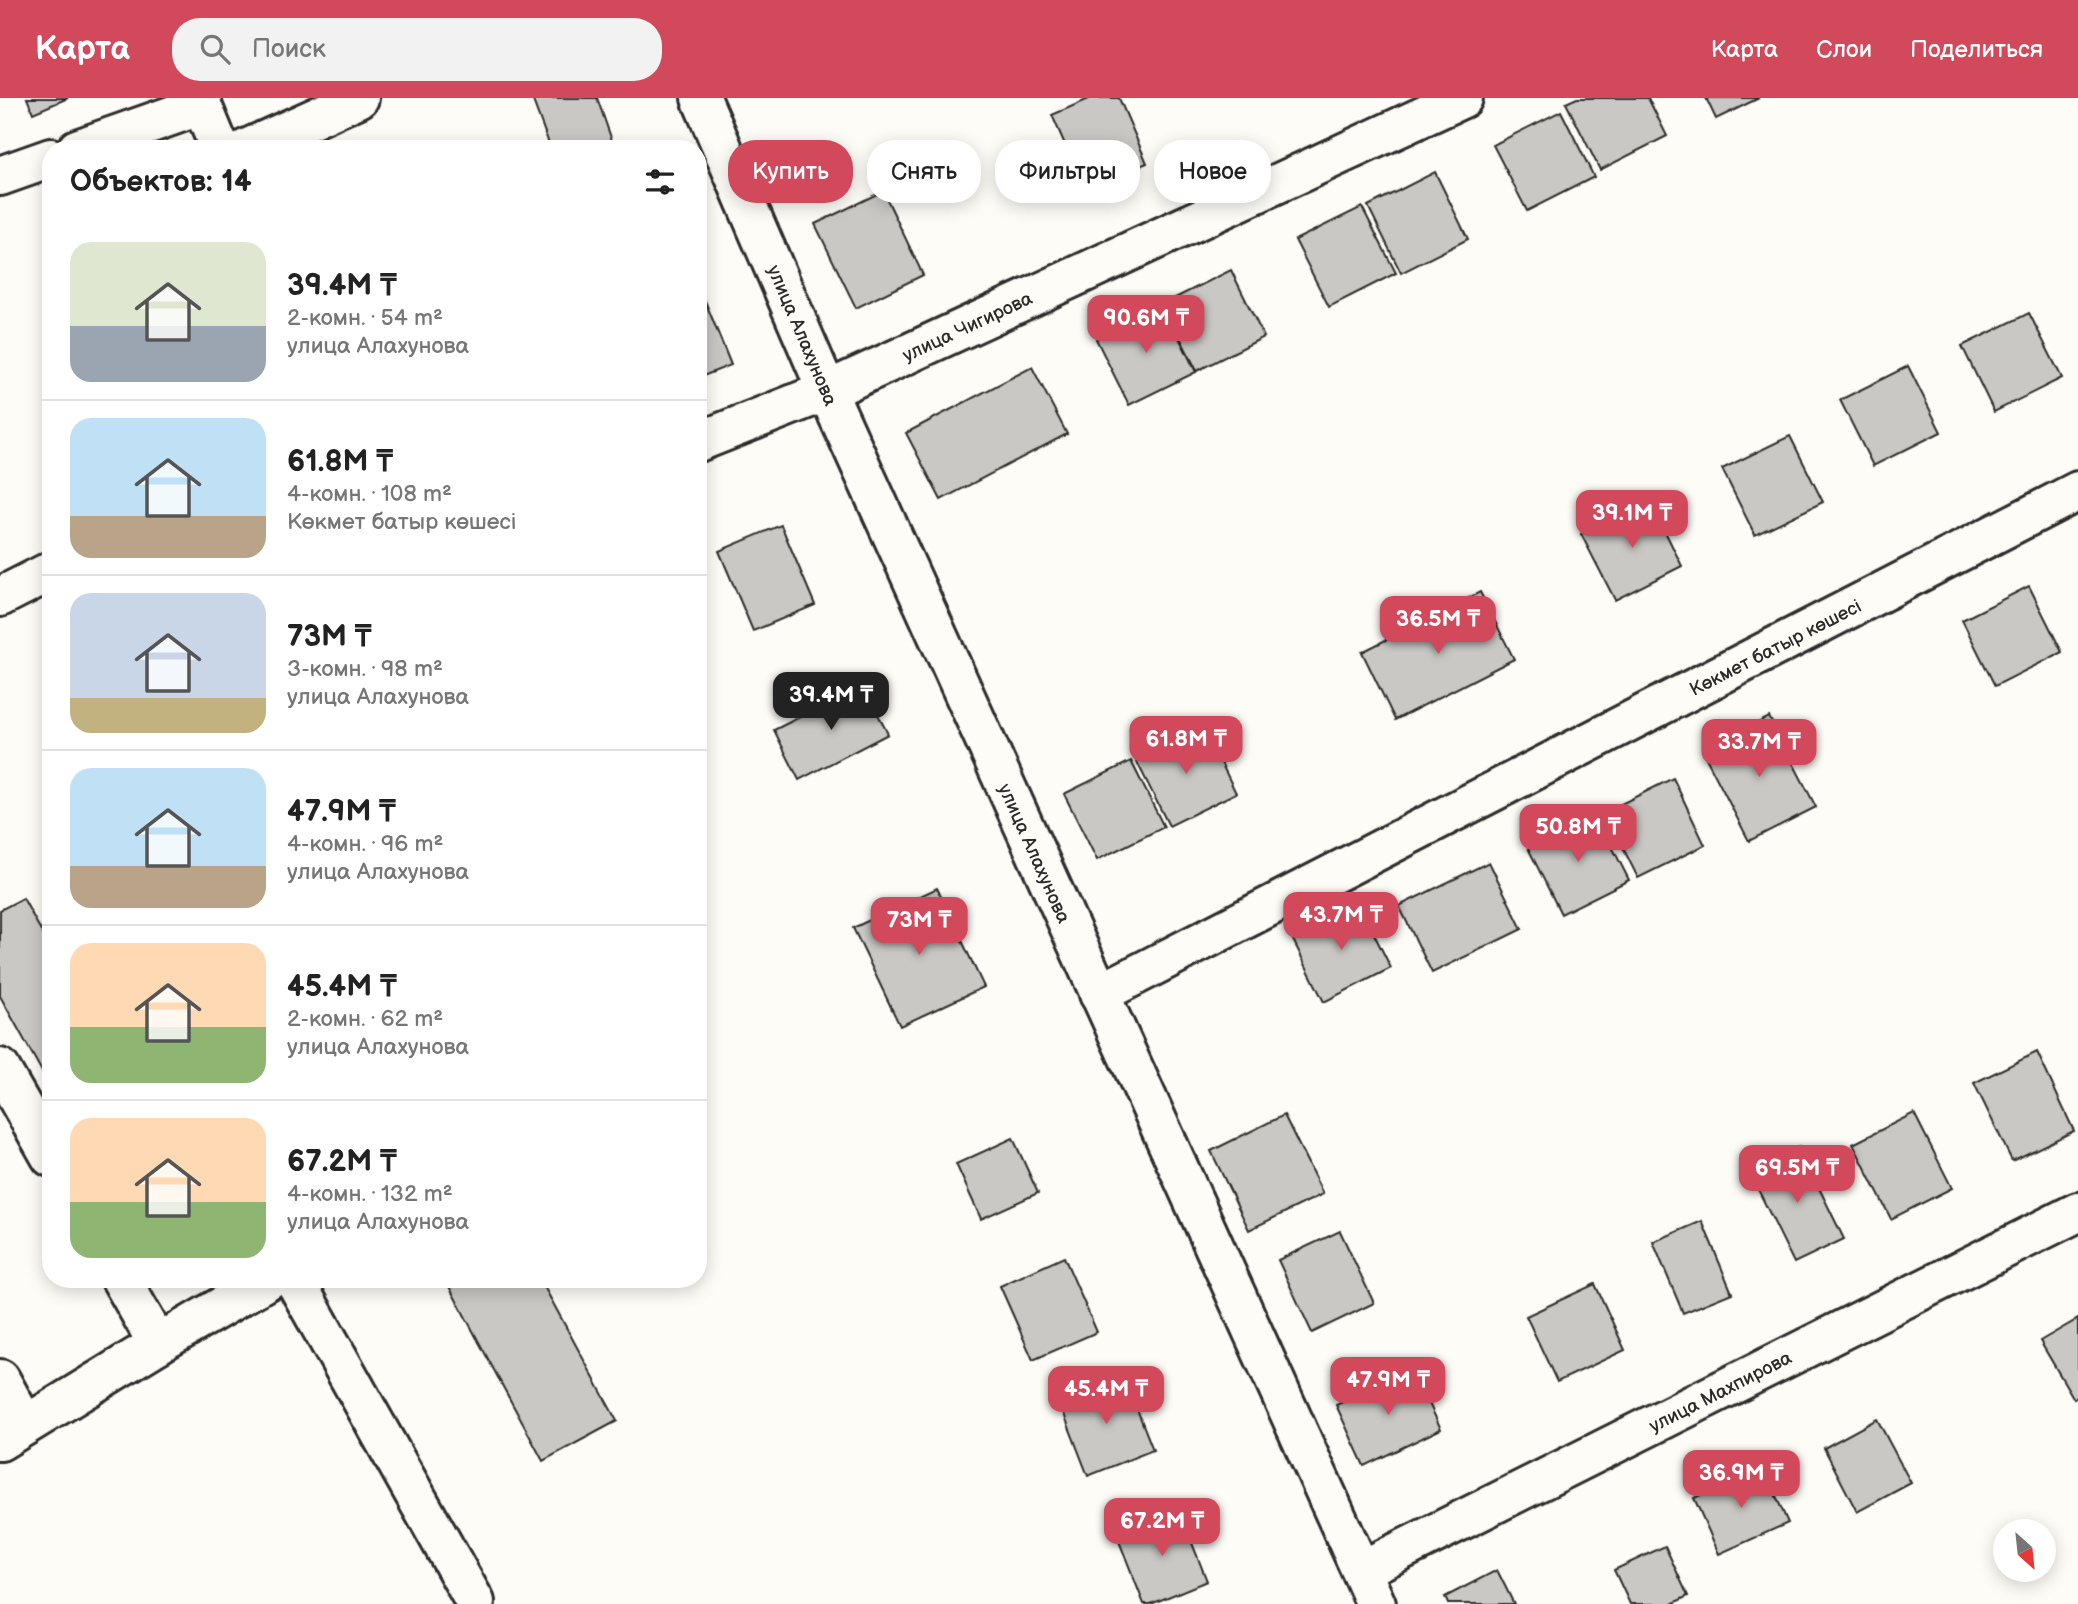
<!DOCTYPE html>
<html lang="ru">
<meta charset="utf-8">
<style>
body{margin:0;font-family:"Balsamiq Sans",sans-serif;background:#f2f2f2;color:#222;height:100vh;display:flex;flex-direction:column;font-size:26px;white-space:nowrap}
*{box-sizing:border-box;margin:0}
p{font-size:23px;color:#767676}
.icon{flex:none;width:38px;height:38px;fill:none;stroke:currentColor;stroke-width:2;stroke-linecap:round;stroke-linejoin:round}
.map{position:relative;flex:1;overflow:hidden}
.side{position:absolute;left:42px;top:42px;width:665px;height:1148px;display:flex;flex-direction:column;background:#fff;border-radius:28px;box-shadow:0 4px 18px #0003}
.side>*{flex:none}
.top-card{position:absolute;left:728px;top:42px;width:665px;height:63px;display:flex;gap:14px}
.needle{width:46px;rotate:153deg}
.buttons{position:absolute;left:1993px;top:1421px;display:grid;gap:14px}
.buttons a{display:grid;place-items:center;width:63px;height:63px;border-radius:50%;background:#fff;box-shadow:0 4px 18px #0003;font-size:35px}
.price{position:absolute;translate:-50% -60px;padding:0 16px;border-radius:14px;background:#d1495b;color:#fff;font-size:23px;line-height:46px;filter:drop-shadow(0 2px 4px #0008)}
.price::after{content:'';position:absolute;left:50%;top:42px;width:21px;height:16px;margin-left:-10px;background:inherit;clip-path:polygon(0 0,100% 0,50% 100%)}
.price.on{background:#222;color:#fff}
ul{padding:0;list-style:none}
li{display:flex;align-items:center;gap:21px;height:175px;padding:0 28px}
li+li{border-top:2px solid #e0e0e0}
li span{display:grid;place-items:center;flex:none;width:196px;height:140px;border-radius:21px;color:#555}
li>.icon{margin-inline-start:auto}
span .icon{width:84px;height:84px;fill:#fffc;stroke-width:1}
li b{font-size:30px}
h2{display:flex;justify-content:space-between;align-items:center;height:84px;padding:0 28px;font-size:30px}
.chip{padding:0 24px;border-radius:28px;background:#fff;box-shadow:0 4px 18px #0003;font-size:24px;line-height:63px}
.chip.on{background:#d1495b;color:#fff}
header{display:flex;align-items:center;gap:42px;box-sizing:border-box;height:98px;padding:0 35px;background:#d1495b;color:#fff}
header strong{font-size:33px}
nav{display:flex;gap:38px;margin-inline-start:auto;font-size:24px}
.search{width:490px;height:63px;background:#f2f2f2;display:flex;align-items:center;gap:18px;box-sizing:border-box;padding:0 24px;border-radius:28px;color:#767676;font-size:26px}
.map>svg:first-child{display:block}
.building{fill:#c9c8c4;stroke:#2b2b2b;stroke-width:2}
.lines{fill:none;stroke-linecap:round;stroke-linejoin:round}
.minor-casing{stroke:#2b2b2b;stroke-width:44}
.minor{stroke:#fdfcf7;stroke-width:38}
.labels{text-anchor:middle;stroke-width:5;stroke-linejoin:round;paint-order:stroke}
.street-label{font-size:19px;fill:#2b2b2b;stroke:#fdfcf7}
</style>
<header>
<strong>Карта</strong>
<div class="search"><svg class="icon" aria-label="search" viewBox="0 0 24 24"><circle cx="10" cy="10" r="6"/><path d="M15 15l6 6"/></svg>Поиск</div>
<nav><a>Карта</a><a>Слои</a><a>Поделиться</a></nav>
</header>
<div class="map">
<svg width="2078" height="1506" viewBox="0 0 2078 1506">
<rect width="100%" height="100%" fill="#fdfcf7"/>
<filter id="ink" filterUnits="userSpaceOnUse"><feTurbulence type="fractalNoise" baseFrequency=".0143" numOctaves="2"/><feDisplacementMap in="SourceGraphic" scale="14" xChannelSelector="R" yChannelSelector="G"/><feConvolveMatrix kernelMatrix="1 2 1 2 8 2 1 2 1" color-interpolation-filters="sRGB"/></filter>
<g filter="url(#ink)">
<!-- building -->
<g class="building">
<path d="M27,0H68L33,15Z"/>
<path d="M532,0H597L615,51H551Z"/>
<path d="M1091,0H1119L1147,65L1085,92L1052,17Z"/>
<path d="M1577,0H1648L1667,38L1600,72L1566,5Z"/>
<path d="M1706,0H1759L1716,21Z"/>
<path d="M1561,13L1594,79L1527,113L1493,47Z"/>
<path d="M1435,74L1468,141L1401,175L1368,108Z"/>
<path d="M883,93L923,177L856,210L815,126Z"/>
<path d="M1362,109L1396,175L1329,209L1295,142Z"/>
<path d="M1231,172L1264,239L1197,273L1163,206Z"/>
<path d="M699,188L731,267L698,280V188Z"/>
<path d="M1163,207L1196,274L1129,307L1096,241Z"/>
<path d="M2029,215L2062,280L1994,314L1962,248Z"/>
<path d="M1908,268L1941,334L1873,368L1840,302Z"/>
<path d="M1032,269L1067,336L941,402L906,335Z"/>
<path d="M1790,338L1823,404L1755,437L1722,371Z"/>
<path d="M1649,401L1682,468L1615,502L1581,436Z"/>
<path d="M781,427L815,507L753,533L719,453Z"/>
<path d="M2029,488L2062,554L1995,588L1962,522Z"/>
<path d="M1480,494L1514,561L1395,622L1362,554Z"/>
<path d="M863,587L888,636L799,682L774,632Z"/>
<path d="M1769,619L1816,709L1749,743L1703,654Z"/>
<path d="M1203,628L1236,695L1169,728L1136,662Z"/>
<path d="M1131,663L1164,729L1097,762L1064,696Z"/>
<path d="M1673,680L1705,747L1638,780L1605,714Z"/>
<path d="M1595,715L1629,782L1561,816L1528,750Z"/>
<path d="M1489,764L1522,831L1432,875L1399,808Z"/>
<path d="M937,790L984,889L900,928L853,830Z"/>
<path d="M23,800L51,851V990L0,898V812Z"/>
<path d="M1358,804L1391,870L1324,904L1291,838Z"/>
<path d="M2037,954L2074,1033L2012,1063L1974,985Z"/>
<path d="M1914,1015L1952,1090L1891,1121L1853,1046Z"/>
<path d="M1284,1017L1323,1096L1249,1132L1211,1053Z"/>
<path d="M1013,1040L1038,1095L981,1121L956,1066Z"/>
<path d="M1799,1049L1844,1141L1794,1165L1749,1073Z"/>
<path d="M1702,1123L1732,1195L1683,1215L1653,1144Z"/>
<path d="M1340,1133L1374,1205L1312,1235L1278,1162Z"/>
<path d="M1064,1159L1097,1234L1033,1262L1000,1188Z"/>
<path d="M445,1181H540L617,1323L543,1363Z"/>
<path d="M1595,1186L1625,1252L1557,1284L1526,1218Z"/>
<path d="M2078,1221V1299L2074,1301L2040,1243Z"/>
<path d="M1413,1271L1441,1331L1364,1368L1336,1307Z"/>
<path d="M1124,1278L1153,1352L1088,1378L1059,1303Z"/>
<path d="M1877,1321L1911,1385L1857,1414L1824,1350Z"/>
<path d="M1763,1369L1788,1425L1719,1456L1694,1400Z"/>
<path d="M1179,1412L1207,1483L1151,1506H1144L1117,1438Z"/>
<path d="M1665,1448L1688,1498L1672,1506H1630L1614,1472Z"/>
<path d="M1497,1472L1514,1506H1448L1445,1499Z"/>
</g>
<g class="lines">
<!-- minor casing -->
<g class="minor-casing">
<g id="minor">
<path d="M199,0L220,51"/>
<path d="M701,0L827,293L1376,1506"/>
<path d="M77,51L202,7"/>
<path d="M246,51L359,0"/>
<path d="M0,78L51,60"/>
<path d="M698,344L827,293L1463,0"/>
<path d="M0,499L51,473"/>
<path d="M1099,896L2078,393"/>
<path d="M0,970L51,1059"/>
<path d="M121,1181L158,1246"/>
<path d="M294,1181L475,1504"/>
<path d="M0,1281L25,1327"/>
<path d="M0,1343L158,1246L269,1181"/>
<path d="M1362,1472L2078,1114"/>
</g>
</g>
<!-- minor -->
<use href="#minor" class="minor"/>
</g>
</g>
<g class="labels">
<!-- street labels -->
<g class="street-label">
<text transform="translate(967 228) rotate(-25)" y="7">улица Чигирова</text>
<text transform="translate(803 237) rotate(67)" y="7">улица Алахунова</text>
<text transform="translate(1775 549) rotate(-27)" y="7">Көкмет батыр көшесі</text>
<text transform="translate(1035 755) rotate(66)" y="7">улица Алахунова</text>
<text transform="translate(1720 1293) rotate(-27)" y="7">улица Махпирова</text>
</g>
</g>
</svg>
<div class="buttons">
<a><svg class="needle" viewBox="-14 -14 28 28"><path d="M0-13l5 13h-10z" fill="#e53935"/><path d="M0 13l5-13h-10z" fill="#767676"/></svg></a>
</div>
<b class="price" style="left:1146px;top:257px">90.6M ₸</b>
<b class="price" style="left:1632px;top:452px">39.1M ₸</b>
<b class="price" style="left:1438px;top:558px">36.5M ₸</b>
<b class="price on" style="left:831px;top:634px">39.4M ₸</b>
<b class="price" style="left:1186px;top:678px">61.8M ₸</b>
<b class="price" style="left:1759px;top:681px">33.7M ₸</b>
<b class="price" style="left:1578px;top:766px">50.8M ₸</b>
<b class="price" style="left:1341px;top:854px">43.7M ₸</b>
<b class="price" style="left:919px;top:859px">73M ₸</b>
<b class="price" style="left:1797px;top:1107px">69.5M ₸</b>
<b class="price" style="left:1388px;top:1319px">47.9M ₸</b>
<b class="price" style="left:1106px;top:1328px">45.4M ₸</b>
<b class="price" style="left:1741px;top:1412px">36.9M ₸</b>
<b class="price" style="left:1162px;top:1460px">67.2M ₸</b>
<div class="top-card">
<a class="chip on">Купить</a>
<a class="chip">Снять</a>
<a class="chip">Фильтры</a>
<a class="chip">Новое</a>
</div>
<section class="side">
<h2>Объектов: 14<svg class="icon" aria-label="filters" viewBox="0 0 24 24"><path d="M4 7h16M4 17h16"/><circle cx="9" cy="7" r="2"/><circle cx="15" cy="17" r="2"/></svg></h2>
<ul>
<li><span style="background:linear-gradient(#dfe7d0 60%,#9aa5b1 0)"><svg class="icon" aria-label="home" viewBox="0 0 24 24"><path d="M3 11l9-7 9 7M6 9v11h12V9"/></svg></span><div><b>39.4M ₸</b><p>2-комн. · 54 m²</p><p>улица Алахунова</p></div></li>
<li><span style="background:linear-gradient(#bfe0f5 70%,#b9a48a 0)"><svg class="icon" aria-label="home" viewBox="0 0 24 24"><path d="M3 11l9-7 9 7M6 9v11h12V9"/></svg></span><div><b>61.8M ₸</b><p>4-комн. · 108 m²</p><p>Көкмет батыр көшесі</p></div></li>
<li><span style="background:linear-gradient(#c9d6e8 75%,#c2b280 0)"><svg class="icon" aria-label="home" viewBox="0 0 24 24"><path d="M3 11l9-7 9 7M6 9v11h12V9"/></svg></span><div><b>73M ₸</b><p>3-комн. · 98 m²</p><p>улица Алахунова</p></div></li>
<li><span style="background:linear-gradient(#bfe0f5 70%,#b9a48a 0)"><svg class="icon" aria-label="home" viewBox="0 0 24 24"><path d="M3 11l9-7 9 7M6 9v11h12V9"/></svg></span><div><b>47.9M ₸</b><p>4-комн. · 96 m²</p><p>улица Алахунова</p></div></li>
<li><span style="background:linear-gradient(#ffd9b3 60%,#8fb573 0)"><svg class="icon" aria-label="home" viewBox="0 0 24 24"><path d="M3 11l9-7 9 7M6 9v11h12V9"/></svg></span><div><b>45.4M ₸</b><p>2-комн. · 62 m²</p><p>улица Алахунова</p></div></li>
<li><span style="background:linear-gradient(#ffd9b3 60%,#8fb573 0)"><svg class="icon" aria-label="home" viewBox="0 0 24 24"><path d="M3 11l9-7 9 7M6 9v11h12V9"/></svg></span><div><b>67.2M ₸</b><p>4-комн. · 132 m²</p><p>улица Алахунова</p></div></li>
</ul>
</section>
</div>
